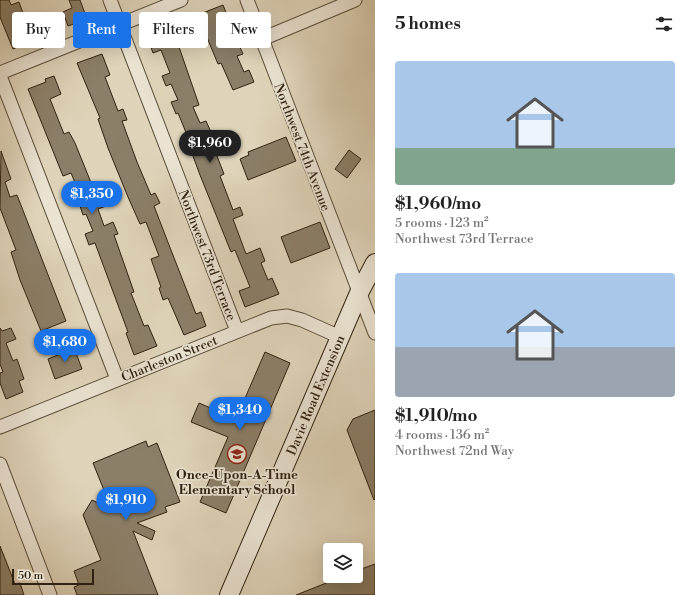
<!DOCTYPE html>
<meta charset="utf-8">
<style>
body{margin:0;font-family:"Libre Bodoni",serif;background:#f6f6f6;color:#222;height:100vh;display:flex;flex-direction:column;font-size:15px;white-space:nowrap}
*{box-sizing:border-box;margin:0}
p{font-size:13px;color:#767676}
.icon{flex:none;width:22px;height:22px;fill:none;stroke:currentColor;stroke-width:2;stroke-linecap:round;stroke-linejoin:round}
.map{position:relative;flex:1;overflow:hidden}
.side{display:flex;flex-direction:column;background:#fff;width:320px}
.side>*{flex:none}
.hud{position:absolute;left:12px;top:12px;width:303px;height:36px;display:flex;gap:8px}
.buttons{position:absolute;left:323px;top:543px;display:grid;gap:8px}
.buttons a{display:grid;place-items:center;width:40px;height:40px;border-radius:4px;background:#fff;box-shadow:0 4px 16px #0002;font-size:20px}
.scale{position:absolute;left:12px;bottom:10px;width:82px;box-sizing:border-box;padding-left:4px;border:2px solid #302210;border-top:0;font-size:11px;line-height:14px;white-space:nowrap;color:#302210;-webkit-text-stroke:3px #eae3d2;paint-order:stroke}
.price{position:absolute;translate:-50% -34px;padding:0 9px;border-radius:14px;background:#1a73e8;color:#fff;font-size:13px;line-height:26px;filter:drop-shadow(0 1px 2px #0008)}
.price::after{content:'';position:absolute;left:50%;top:24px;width:12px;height:9px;margin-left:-6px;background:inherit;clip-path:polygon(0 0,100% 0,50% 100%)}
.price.current{background:#222;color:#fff}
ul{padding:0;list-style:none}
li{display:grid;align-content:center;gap:8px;height:212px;padding:0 20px}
li span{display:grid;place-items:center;height:124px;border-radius:4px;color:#555}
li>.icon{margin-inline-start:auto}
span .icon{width:72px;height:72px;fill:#fffc;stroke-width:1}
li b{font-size:17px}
h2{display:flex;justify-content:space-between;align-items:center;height:48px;padding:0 20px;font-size:17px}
.tag{padding:0 14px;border-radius:4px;background:#fff;box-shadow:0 4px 16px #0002;font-size:14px;line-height:36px}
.tag.current{background:#1a73e8;color:#fff}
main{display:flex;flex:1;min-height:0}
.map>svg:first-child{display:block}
.building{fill:#8b7f68;stroke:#302210}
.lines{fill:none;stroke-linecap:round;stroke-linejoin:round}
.street-casing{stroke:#5c4e3a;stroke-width:15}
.secondary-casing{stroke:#302210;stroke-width:20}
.street{stroke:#eae3d2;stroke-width:13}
.secondary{stroke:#eae3d2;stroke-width:18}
.labels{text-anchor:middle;stroke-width:3.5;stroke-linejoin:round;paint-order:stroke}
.street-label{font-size:13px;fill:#302210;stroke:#eae3d2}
.poi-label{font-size:13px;font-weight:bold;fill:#302210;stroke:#eae3d2}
</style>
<main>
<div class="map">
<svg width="375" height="595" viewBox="0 0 375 595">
<rect width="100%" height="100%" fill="#dfd4ba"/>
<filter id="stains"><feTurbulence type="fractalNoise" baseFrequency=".005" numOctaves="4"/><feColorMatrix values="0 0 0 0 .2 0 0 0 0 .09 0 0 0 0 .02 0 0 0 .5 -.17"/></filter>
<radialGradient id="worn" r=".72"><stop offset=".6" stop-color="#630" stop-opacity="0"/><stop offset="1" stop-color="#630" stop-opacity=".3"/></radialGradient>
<!-- building -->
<g class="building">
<path d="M0,0H9L11,5L19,2L28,27L34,25L39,38L13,49L0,17Z"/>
<path d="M69,0H80L87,19L68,26L63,12L72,8Z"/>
<path d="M223,5L229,20L224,22L233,45L238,43L243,54L237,56L244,72L249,70L254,82L233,90L221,63L218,64L206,35L203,37L195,16Z"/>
<path d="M179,25L185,40L178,44L199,105L193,107L200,123L206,121L211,132L208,133L224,174L220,176L233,210L240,207L243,215L233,219L246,254L260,248L265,261L261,263L268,280L272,278L279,294L245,307L239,291L250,287L235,250L231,252L200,175L190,148L192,147L178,113L176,114L171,102L178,100L171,84L166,86L162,76L170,73L161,50L153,53L147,37Z"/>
<path d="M102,54L110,75L105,77L118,111L123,109L127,120L122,121L137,162L151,195L155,193L160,203L154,206L169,245L196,314L201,312L206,326L184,335L168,298L163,300L159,288L161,287L151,259L159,256L146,222L140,224L128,197L108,148L98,119L100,118L77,63Z"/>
<path d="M54,76L61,94L50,99L64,134L69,132L75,143L96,195L101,193L106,206L98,209L104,226L113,222L118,234L114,235L134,292L131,293L144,326L148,325L157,346L134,355L126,333L128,332L95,243L89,245L85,234L93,231L86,214L83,215L79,203L74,205L70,195L79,192L71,173L63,176L28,89L46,82L45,79Z"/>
<path d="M286,137L296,161L248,180L240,159L249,155L248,152Z"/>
<path d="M349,150L361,159L347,178L335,169Z"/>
<path d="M1,151L11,179L5,182L10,197L17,195L66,321L41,331L20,280L11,252L16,250L0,208Z"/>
<path d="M320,222L330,248L291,263L281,237Z"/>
<path d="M0,328L2,331L11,328L16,339L6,343L13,361L17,359L24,379L19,381L23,392L6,399L0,383V373L3,372L0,364Z"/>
<path d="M73,345L82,369L55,379L48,359L65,352L64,349Z"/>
<path d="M265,352L290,363L226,513L200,502L228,437L191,422L199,403L236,419Z"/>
<path d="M375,410V499L374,500L347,430L353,419Z"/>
<path d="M146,441L148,447L157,443L180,502L165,507L167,512L137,523L155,531L152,540L133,531L158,595H77L74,587L79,585L74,571L101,560L83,515L92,500L112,510L93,463Z"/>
<path d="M0,546L15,584L20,583L24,595H0Z"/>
<path d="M375,564V595H296L344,576H356V571Z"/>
</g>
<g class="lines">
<!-- street casing -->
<g class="street-casing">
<g id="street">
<path d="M110,0L237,331"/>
<path d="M247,0L375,333"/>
<path d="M262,39L355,0"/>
<path d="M0,73L181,0"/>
<path d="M0,76L117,379"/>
<path d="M0,427L271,318L287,316L302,320L340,337"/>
<path d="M0,464L50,595"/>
</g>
</g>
<!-- secondary casing -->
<g class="secondary-casing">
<path id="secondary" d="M229,595L359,293L375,263"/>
</g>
<!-- street -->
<use href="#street" class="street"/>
<!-- secondary -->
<use href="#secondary" class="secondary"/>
</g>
<!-- icons -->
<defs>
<g id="school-ring" transform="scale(1)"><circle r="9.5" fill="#eae3d2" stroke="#8f2418" stroke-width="1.5"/><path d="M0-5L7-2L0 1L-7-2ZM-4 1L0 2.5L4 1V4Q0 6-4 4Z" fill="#8f2418"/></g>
</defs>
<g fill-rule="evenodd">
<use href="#school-ring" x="237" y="454"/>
</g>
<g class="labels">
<!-- street labels -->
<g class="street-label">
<text transform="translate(303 147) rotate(69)" y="5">Northwest 74th Avenue</text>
<text transform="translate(208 255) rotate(69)" y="5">Northwest 73rd Terrace</text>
<text transform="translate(169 358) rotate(-22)" y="5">Charleston Street</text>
<text transform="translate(315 395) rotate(-67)" y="5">Davie Road Extension</text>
</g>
<!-- poi labels -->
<g class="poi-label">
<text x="237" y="479">Once-Upon-A-Time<tspan x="237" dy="15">Elementary School</tspan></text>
</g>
</g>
<rect width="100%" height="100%" filter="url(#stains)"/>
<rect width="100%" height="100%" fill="url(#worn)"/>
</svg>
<div class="buttons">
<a><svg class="icon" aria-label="layers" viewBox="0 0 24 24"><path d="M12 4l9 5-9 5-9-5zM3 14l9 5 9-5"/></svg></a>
</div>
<div class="scale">50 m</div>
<b class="price current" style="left:210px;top:164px">$1,960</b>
<b class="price" style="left:92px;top:215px">$1,350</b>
<b class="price" style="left:65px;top:363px">$1,680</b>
<b class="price" style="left:240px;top:431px">$1,340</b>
<b class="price" style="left:126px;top:521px">$1,910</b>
<div class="hud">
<a class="tag">Buy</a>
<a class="tag current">Rent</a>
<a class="tag">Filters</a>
<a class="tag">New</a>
</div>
</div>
<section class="side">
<h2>5 homes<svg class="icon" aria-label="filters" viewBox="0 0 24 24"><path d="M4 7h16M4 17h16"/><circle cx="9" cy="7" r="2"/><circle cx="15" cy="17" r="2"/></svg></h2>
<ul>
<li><span style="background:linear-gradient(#a9c7e8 70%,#7fa58c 0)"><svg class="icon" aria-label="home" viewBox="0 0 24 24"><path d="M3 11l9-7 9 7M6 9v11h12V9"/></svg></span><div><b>$1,960/mo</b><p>5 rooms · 123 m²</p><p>Northwest 73rd Terrace</p></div></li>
<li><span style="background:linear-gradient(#a9c7e8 60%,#9aa5b1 0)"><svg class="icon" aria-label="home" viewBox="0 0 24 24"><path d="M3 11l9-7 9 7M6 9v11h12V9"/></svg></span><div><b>$1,910/mo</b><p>4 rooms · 136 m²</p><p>Northwest 72nd Way</p></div></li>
</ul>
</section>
</main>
